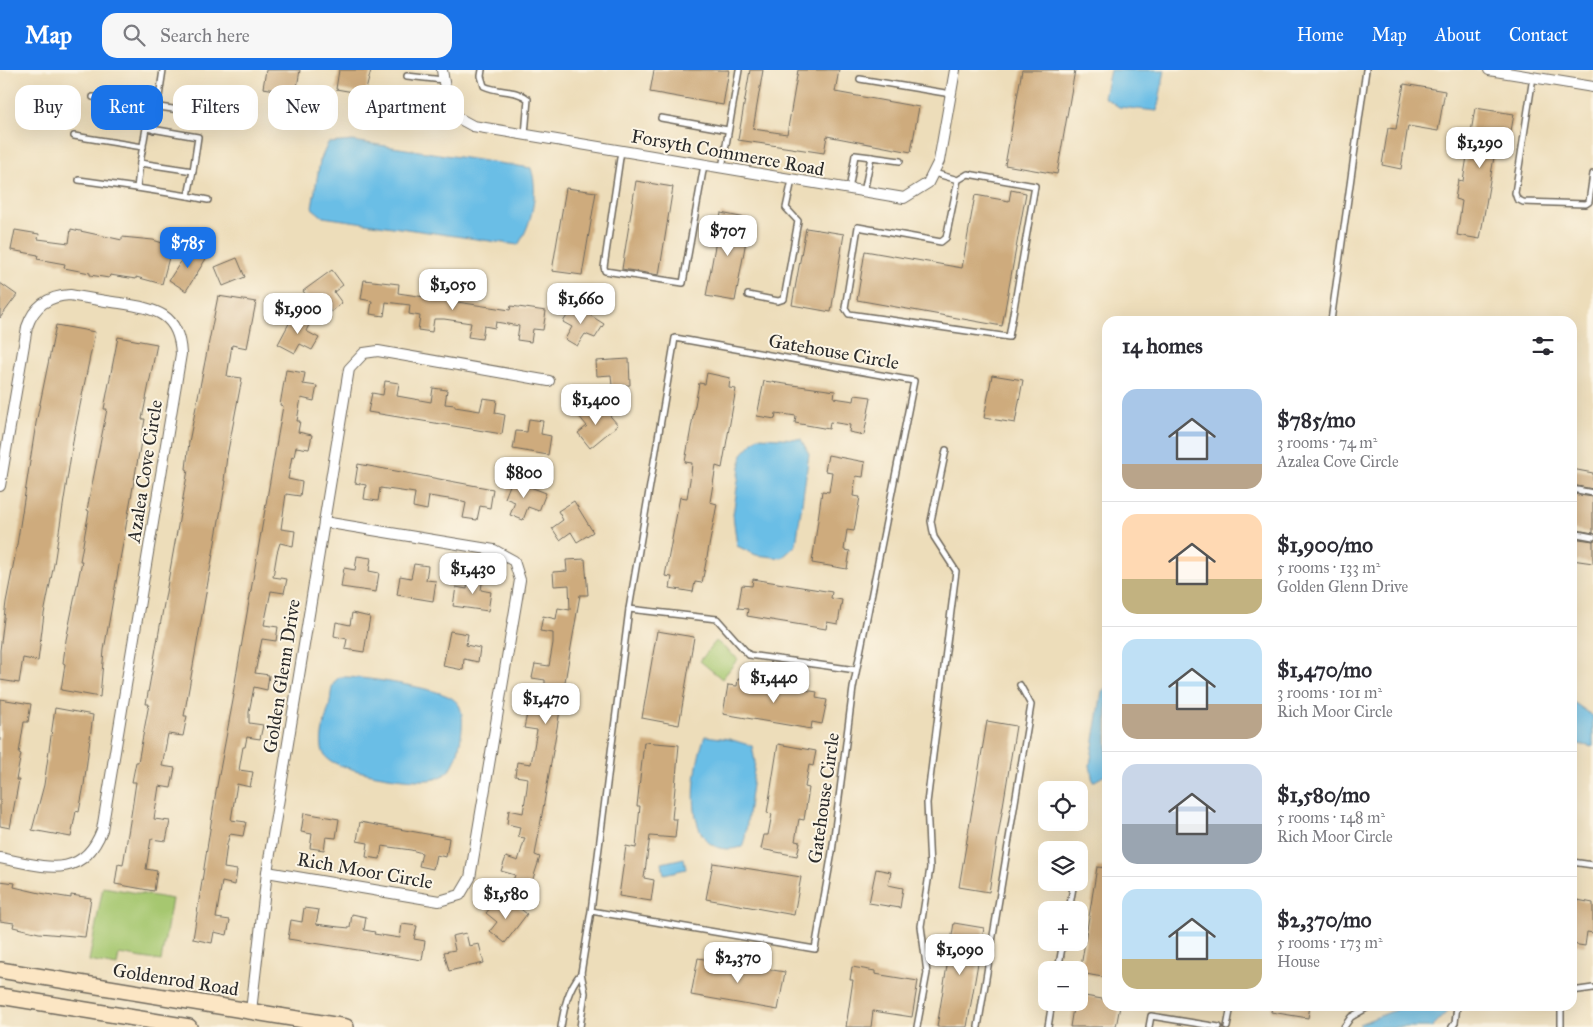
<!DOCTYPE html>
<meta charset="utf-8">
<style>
body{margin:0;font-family:"IM FELL Great Primer",serif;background:#f7f7f7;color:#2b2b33;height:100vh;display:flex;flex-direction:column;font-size:19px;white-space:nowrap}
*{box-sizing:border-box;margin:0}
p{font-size:16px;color:#7c7c81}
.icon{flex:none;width:28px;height:28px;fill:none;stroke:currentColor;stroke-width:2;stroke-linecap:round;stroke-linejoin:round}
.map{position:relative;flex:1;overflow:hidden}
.drawer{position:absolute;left:1102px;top:246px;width:475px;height:695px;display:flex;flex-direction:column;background:#fff;border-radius:15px;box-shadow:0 5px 20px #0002}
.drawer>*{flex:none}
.guide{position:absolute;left:15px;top:15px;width:475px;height:45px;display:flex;gap:10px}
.buttons{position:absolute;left:1038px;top:711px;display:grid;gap:10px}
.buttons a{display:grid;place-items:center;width:50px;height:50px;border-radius:10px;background:#fff;box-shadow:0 5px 20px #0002;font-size:25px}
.price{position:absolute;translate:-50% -42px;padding:0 11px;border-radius:10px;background:#fff;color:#222;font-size:16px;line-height:32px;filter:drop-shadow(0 1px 2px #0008)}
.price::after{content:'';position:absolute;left:50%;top:30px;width:15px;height:11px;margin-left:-8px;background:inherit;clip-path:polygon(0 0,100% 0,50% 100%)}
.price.on{background:#1a73e8;color:#fff}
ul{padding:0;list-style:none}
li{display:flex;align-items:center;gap:15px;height:125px;padding:0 20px}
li+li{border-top:1px solid #e1e1e2}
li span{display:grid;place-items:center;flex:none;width:140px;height:100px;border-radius:15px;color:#555}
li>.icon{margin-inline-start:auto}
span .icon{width:60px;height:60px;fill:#fffc;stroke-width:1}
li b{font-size:21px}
h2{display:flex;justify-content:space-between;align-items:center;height:60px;padding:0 20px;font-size:21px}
.chip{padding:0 18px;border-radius:15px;background:#fff;box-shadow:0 5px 20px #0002;font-size:18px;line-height:45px}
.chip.on{background:#1a73e8;color:#fff}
header{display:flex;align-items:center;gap:30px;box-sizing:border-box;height:70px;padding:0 25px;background:#1a73e8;color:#fff}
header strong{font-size:24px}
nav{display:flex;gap:28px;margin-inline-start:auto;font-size:18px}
.search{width:350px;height:45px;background:#f7f7f7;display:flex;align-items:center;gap:12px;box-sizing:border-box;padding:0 18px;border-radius:15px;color:#7c7c81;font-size:19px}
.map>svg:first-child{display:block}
.green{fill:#a6c770;stroke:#68794e}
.water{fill:#6abee6;stroke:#4a7488}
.building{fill:#ceab7d}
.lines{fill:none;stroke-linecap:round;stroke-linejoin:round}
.service-casing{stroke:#6f695d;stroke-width:8}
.minor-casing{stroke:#6f695d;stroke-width:12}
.secondary-casing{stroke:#6f695d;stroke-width:18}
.service{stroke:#fff;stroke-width:5}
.minor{stroke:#fff;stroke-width:10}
.secondary{stroke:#fce6c4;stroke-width:15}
.labels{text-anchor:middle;stroke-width:4;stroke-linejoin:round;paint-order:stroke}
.street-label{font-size:19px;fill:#2b2b2b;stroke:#fcf5e5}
</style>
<header>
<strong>Map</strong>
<div class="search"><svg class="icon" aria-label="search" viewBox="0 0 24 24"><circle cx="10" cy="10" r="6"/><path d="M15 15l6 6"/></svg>Search here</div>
<nav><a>Home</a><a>Map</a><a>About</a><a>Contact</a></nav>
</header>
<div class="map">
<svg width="1593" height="957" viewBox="0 0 1593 957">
<rect width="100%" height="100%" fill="#fcf5e5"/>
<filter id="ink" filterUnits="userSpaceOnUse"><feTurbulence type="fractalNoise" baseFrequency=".02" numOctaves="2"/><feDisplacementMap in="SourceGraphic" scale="10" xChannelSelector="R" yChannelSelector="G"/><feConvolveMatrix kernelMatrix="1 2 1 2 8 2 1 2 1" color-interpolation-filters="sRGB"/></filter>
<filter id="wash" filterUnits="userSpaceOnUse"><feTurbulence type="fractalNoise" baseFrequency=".0096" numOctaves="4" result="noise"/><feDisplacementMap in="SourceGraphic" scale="20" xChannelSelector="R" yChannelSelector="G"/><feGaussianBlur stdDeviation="1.12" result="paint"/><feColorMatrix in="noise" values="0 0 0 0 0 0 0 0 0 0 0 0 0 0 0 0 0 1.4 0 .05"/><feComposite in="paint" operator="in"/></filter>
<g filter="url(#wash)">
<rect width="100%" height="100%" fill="#edddba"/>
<!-- green -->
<g class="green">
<path d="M716,571L738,589L722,609L700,591Z"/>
<path d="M103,817L172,829L161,891L119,884L117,896L89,891Z"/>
</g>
<!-- water -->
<g class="water">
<path d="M1110,0H1165L1157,41L1119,37L1104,27Z"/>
<path d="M353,71L531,98C539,122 532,154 518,175L323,147L312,138L320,91L328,73Z"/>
<path d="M758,367L801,369L809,384L796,475L782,488L756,485L737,476L733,445L742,384Z"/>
<path d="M340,607C360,606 428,617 445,625C451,627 457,631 460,637C465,649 461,669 458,682C455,694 448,706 435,709C416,714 335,701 325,686C317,673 325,651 329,637C332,626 329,613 340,607Z"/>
<path d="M1107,617V704L1093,712L1090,695L1102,621Z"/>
<path d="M1572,631L1593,646V677L1573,673Z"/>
<path d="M705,666L729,669L752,676L755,692L745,768L742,777C679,794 692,699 705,666Z"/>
<path d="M684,788L686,799L664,804L662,793Z"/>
<path d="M1406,936H1440L1448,941L1432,957H1362L1359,954Z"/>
</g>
<g id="blocks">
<!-- building -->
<g class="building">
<path d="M266,0H300L296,23L263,18Z"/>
<path d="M339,0H371L365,24L336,19Z"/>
<path d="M654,0H729L723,35L650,22Z"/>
<path d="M750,0H763L753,59L787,64L798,0H839L835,22L919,37L911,82L827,66L824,83L738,70Z"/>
<path d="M1022,0H1075L1057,104L1005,95Z"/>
<path d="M1404,14L1445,21L1438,61L1408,56L1401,99L1382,95L1388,58L1396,59Z"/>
<path d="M1475,38L1514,44L1510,67L1493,64L1489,86L1494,87L1480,169L1457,165L1462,131L1455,129L1458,110L1463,111Z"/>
<path d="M636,111L673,117L659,205L622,199Z"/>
<path d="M566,118L596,122L582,205L552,201Z"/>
<path d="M1011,120L1026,123L1002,256L857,230L865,181L962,198L975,125L1009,131Z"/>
<path d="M721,143L750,149L735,231L706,226Z"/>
<path d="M806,158L844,164L831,242L792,235Z"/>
<path d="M71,159L122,170V167L153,170L172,176L162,214L136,207V209L110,205L109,208L90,205V203L64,198L65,194L37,189L38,185L11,180L15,160L39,164L38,169L69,173Z"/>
<path d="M191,176L207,187L186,221L169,210Z"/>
<path d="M237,188L245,207L223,216L215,197Z"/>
<path d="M332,200L343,215L334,222L342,233L331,242L323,230L315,237L303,221Z"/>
<path d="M364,210L399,214L398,223L510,240L511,236L546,241L543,260L533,259L531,272L517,270L519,256L496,252L495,258L484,256L482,269L468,267L471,253L444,249H434L432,262L418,260L420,246L409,244L410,235L386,232L384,246L370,244L372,231L361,229Z"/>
<path d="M0,213L17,225L0,248Z"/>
<path d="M218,226L256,232L247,278L232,275L227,306L242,308L227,386L224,411H226L184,646H187L183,666L168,664L162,696L175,698L171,718L159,716L154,749L170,751L166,771L151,769L146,799L157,801L154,821L115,814L118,794L123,795L132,739L136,712H132L136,692H138L149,634H146L188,400L186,399L189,372Z"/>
<path d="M574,235L604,254L595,268L585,264L577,276L565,269L572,257L563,252Z"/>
<path d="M294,244L311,251L306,261L319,268L312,280L300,274L295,283L278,274Z"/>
<path d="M56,255L95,262L74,365L54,494L44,544L38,591L23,588L19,613L0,610V580L6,532L16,481L36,353Z"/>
<path d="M118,267L157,274L142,349H145L104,580L100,627L61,620L65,594L63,593L66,570L82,491H80L89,441L87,440L107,339H104Z"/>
<path d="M629,289L630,315L612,316L611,305L597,306L596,291Z"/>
<path d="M286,300L305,303L303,314L317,316L314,331L301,328L297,351H300L298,362L312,365L309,379L296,377L294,387L292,386L288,409L302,412L300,426L286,424L281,459L295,461L293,476L280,473L277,483L273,507L287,509L284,523L271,521L264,555L278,557L276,571L262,569L255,603L269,605L267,620L254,617L249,642V653L263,655L260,669L247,667L245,677H243L239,700L253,702L250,717L237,714L231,750L246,752L243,766L230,764L227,774L224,798L237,800L235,815L222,812L216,848L230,850L227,865L214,862L212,873L193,869L216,721L234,625L233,624L283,336L280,335Z"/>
<path d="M707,303L730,308L729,318L736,319L722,398L716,396L710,432L717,434L702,513L695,512L693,522L670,518L672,507L665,506L680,427L687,428L691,404L692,393L685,392L699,313L705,314Z"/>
<path d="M992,305L1023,310L1015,353L984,348Z"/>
<path d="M385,311L399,313L397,326L431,332L433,318L447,320L445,334L455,335V337L480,341L483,328L497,330L495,343L505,345L502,364L368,342L372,323L383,325Z"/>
<path d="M764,311L835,321L834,328L854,331L855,325L871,327L864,365L849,362L850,355L830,352L829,359L795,353L796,346L776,343L775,349L757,346Z"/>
<path d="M589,336L597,346L605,340L618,355L590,378L578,363L587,356L578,345Z"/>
<path d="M529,349L543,351L541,364L551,366L548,385L513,379L516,361L527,362Z"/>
<path d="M828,385L865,392L863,407L856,406L853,426L860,427L854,461L847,460L844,480L850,481L847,499L812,493L822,421L829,422L832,402L825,401Z"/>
<path d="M358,394L493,419L490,438L480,436L477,450L463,448L466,433L455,430L429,426L427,440L413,437L415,423L380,418L378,431L364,429L366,415L355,413Z"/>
<path d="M1572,399L1593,403V419L1572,415Z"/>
<path d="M512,410L546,423L539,441L528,437L523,450L510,445L515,432L505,428Z"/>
<path d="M1572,424L1593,427V463L1572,459Z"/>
<path d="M574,431L593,462L577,472L571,462L560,470L552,458L563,450L558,441Z"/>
<path d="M1572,468L1593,471V493L1572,490Z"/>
<path d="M357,486L371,488L369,501L379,503L376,522L341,517L344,498L355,500Z"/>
<path d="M585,489L588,525H580L535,785L540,787L529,821L511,816L515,805L501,801L506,787L518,791L525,768L518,767L520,757L507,754L509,740L523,743L527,718L528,708L515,706L517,692L531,694L537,660L524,658L527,644L541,646L545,621V610L532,608L535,594L549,596L553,573V563L540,561L543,546L556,549L558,538L570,540L569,515L554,516L553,502L567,501L566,490Z"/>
<path d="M414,494L428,496L426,510L436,511L433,531L397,525L400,506L411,508Z"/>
<path d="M469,505L483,507L481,520L491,522L488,541L453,536L456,517L467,519Z"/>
<path d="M753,509L832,522L831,528L842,530L838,554L827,552L826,559L747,546L748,539L738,538L742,515L752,516Z"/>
<path d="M352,543L370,547L364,582L345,579L347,569L334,566L336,552L350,555Z"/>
<path d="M450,561L468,564L466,575L480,578L478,592L464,589L463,600L443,596Z"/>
<path d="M657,561L694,567L679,655L642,648Z"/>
<path d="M738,609L817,622L816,628L827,630L822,654L812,652L811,659L723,644L728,615L737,616Z"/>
<path d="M0,629L31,634L28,652H24L19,683L21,684L16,710H19L10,758L0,756Z"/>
<path d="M55,638L93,645L84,715L79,742L76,741L71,767L32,760L44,715Z"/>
<path d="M987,651L1016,656L989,822L959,817Z"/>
<path d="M644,672L679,675L672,749H677L675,768L650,766L644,808L654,810L651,831L619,826L626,776L636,778L640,736H637Z"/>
<path d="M778,674L816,681L813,696L809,695L805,717L809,718L804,750L799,749L795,771L800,772L797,786L761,779L764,765H768L772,744L767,743Z"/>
<path d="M304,743L339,749L336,768L326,767L324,780L310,778L312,764L301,762Z"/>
<path d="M360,752L449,768L446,787L436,785L433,799L419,796L422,783L411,780L382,776L380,789L366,787L368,773L357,771Z"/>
<path d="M713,793L801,807L794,845L706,829Z"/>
<path d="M1097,797L1108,798V908L1080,903Z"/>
<path d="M876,799L891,802L888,815L903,818L900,838L869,833Z"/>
<path d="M0,811L15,813L14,817L40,823L71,828V825L91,828L85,867L39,863L13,857L14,853L0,851Z"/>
<path d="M1572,829L1593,833V863L1587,862L1585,876L1572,874Z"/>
<path d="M495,832L506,840L512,832L527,844L505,873L490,861L497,852L486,843Z"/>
<path d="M304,838L319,840L316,854L339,857L350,858L352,844L366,847L364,860L375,862L374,864L400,868L402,854L417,856L414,869L425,871L422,890L288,869L291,850L302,852Z"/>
<path d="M954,853L984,858L967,957H937Z"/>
<path d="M466,863L469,876L479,874L484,893L449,901L444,882L455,880L452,866Z"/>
<path d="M698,888L785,902L778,940L691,925Z"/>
<path d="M852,897L875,901V904L918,911L912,947L873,941L871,957H846L853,910H850Z"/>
<path d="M1079,925L1108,930V936H1120L1116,957H1070L1074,932H1079Z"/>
<path d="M1272,936H1310L1308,948L1271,942Z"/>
</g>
</g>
</g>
<g filter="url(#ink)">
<use href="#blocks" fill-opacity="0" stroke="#6f695d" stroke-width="1"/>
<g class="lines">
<!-- service casing -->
<g class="service-casing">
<g id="service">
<path d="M482,0L481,6L484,16C498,23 516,19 528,29L525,65"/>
<path d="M407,6L443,10"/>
<path d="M1533,7L1515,123L1517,129L1523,132L1586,134L1589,132L1593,104"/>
<path d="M860,9L951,24"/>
<path d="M93,27L219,46"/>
<path d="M661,48L728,60"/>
<path d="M146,58L198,67L193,101L140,93Z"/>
<path d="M154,60L163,0"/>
<path d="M74,66L143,77"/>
<path d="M621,81L604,197L605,201L683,213L704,95"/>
<path d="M722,98L739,0"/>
<path d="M193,101L188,126L208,130"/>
<path d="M934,103L958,110L946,168L941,172L858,157L845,238L849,244L1009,267L1035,116L968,104L958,110"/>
<path d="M79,110L137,118L140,93"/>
<path d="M137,118L188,126"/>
<path d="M849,120L855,85L871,87"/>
<path d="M864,122L871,87L900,91"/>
<path d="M748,225L778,231L784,229L798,151L786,138L792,110"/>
<path d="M1331,251L1366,0"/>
<path d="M1572,419L1593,423"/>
<path d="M1572,463L1593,467"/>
<path d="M629,539L717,549L749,585L856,600"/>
<path d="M1572,792L1593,795"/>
<path d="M1069,840L1074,812"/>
<path d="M1058,900L1063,872"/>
<path d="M1572,921L1593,918"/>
<path d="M1561,936V957"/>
<path d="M561,957C564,937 568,919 581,903"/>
<path d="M580,957L585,923L581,903L591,841L629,539L675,268L914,311L853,618L832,782L815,879L591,841"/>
<path d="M917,957L927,903L921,856L930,798L927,733L956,501L934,467L931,451L946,380"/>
<path d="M978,957L1031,635L1020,615"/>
<path d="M1048,957L1052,932"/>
<path d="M1149,957L1151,946L1219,957"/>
<path d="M1227,957L1231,936"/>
<path d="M1344,957L1351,947L1370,936"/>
<path d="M1452,957L1455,953L1457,936"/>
</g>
</g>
<!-- minor casing -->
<g class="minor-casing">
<g id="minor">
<path d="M442,0L449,43L473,56L904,128L928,113L939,91L955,0"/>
<path d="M1489,0L1593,17"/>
<path d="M0,416L27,257C34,236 48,226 70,225C87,228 104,231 120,233C156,239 179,243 181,284L102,760C82,812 43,796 0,788"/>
<path d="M267,802L439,831L460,825L470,808L520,510L514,491L494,480L324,452"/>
<path d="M251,941L267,802L349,299L364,283L378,281L549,311"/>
</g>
</g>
<!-- secondary casing -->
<g class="secondary-casing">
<g id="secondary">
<path d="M0,900L346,957"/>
<path d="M0,926L189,957"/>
</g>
</g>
<!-- service -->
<use href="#service" class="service"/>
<!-- minor -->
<use href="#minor" class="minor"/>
<!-- secondary -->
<use href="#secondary" class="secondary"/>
</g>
</g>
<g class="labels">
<!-- street labels -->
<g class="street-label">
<text transform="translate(728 82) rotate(10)" y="7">Forsyth Commerce Road</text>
<text transform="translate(834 281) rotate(10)" y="7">Gatehouse Circle</text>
<text transform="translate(144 401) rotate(-81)" y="7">Azalea Cove Circle</text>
<text transform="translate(281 606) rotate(-81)" y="7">Golden Glenn Drive</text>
<text transform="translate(823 728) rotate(-82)" y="7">Gatehouse Circle</text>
<text transform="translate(365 800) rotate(10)" y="7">Rich Moor Circle</text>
<text transform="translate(176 909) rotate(9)" y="7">Goldenrod Road</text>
</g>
</g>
</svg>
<div class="buttons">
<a><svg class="icon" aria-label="locate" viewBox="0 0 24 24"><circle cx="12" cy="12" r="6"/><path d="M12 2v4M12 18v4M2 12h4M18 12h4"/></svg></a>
<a><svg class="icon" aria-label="layers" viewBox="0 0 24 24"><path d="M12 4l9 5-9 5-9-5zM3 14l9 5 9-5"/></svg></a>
<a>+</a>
<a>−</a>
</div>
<b class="price" style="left:1480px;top:99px">$1,290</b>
<b class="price" style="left:728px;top:187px">$707</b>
<b class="price on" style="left:188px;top:199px">$785</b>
<b class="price" style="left:453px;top:241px">$1,050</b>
<b class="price" style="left:581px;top:255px">$1,660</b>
<b class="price" style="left:298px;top:265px">$1,900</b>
<b class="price" style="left:596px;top:356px">$1,400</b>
<b class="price" style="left:524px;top:429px">$800</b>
<b class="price" style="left:473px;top:525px">$1,430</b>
<b class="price" style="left:774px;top:634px">$1,440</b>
<b class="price" style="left:546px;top:655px">$1,470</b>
<b class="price" style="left:506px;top:850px">$1,580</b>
<b class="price" style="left:960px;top:906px">$1,090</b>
<b class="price" style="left:738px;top:914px">$2,370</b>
<div class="guide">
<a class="chip">Buy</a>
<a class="chip on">Rent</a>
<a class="chip">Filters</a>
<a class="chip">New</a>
<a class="chip">Apartment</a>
</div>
<section class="drawer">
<h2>14 homes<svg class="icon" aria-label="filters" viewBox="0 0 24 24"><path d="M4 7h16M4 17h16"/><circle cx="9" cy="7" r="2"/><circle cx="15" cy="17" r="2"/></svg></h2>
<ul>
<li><span style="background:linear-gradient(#a9c7e8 75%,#b9a48a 0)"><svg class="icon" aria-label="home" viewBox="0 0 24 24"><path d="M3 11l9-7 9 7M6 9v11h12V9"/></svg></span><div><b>$785/mo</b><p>3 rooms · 74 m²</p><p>Azalea Cove Circle</p></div></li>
<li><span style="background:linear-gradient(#ffd9b3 65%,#c2b280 0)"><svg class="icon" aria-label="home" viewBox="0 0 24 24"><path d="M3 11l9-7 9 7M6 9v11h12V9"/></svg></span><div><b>$1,900/mo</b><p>5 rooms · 133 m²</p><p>Golden Glenn Drive</p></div></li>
<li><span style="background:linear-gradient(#bfe0f5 65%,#b9a48a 0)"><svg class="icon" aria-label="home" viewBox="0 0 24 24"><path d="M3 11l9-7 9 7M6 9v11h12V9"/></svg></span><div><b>$1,470/mo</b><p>3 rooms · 101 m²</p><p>Rich Moor Circle</p></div></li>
<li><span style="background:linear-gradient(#c9d6e8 60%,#9aa5b1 0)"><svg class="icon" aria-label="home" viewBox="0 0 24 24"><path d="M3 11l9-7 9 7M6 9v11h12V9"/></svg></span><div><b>$1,580/mo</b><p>5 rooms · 148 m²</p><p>Rich Moor Circle</p></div></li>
<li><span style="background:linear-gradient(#bfe0f5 70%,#c2b280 0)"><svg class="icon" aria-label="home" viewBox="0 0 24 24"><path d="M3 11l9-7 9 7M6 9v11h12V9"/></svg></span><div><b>$2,370/mo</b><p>5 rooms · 173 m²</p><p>House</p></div></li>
</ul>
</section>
</div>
